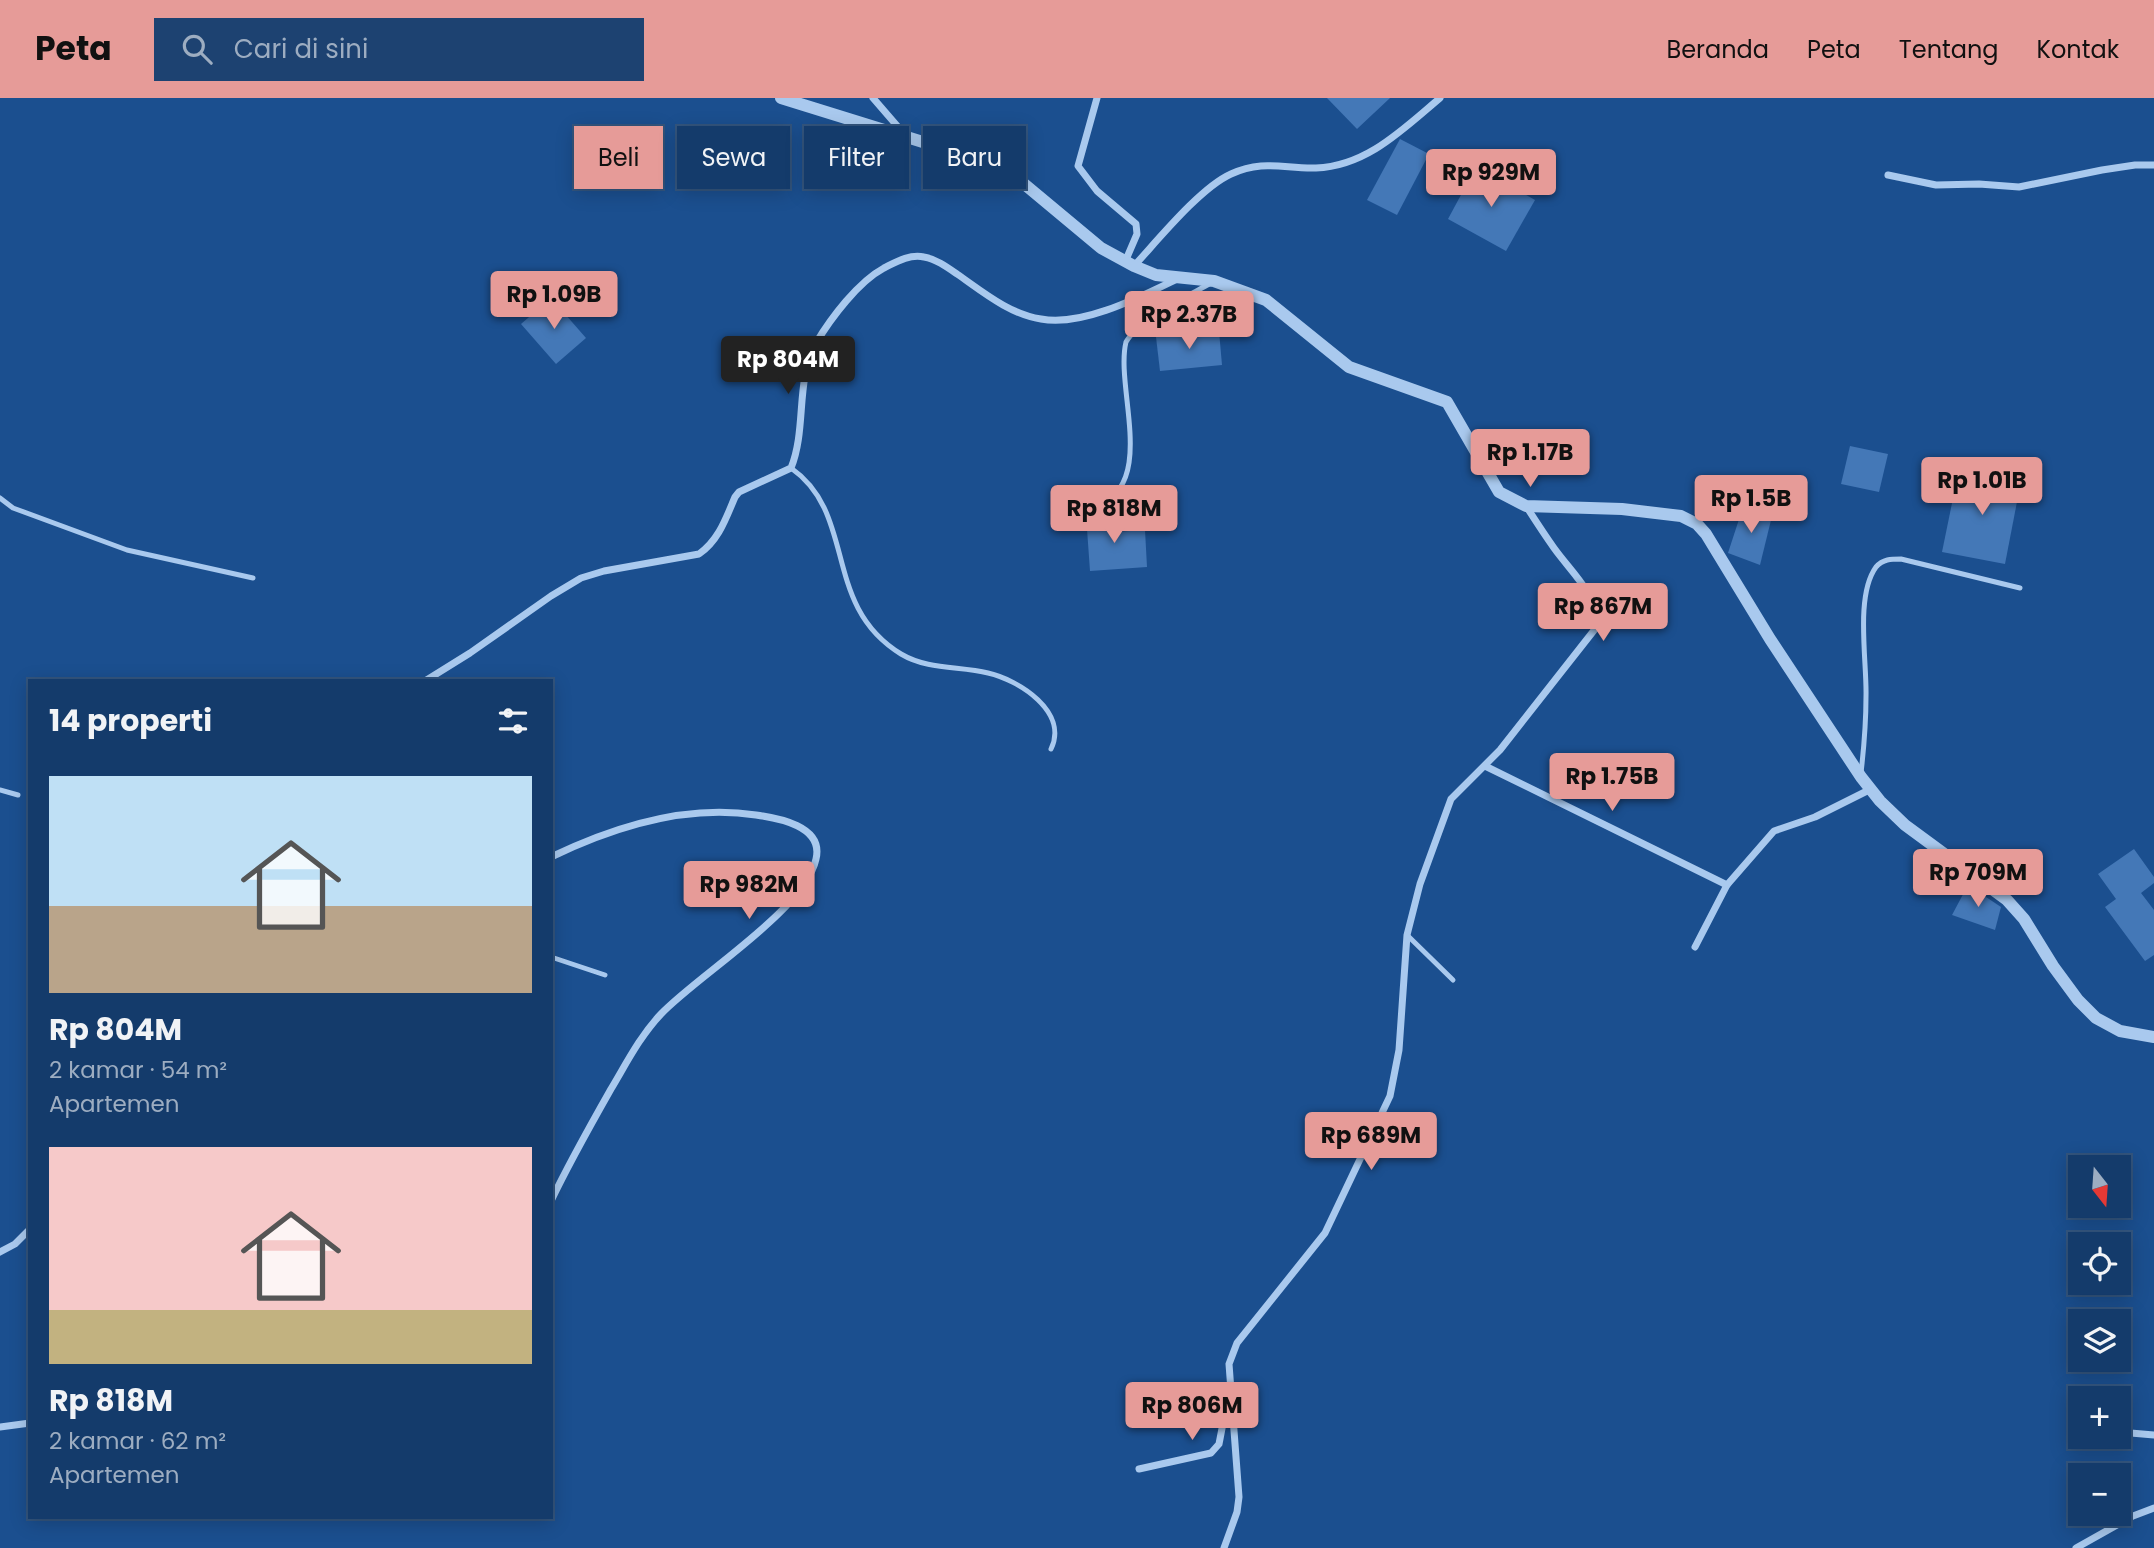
<!DOCTYPE html>
<html lang="id">
<meta charset="utf-8">
<style>
body{margin:0;font-family:Poppins,sans-serif;background:#1d4271;color:#f1f3f6;height:100vh;display:flex;flex-direction:column;font-size:26px;white-space:nowrap}
*{box-sizing:border-box;margin:0}
p{font-size:23px;color:#9dadc1}
.icon{flex:none;width:38px;height:38px;fill:none;stroke:currentColor;stroke-width:2;stroke-linecap:round;stroke-linejoin:round}
.map{position:relative;flex:1;overflow:hidden}
.details{position:absolute;left:28px;top:581px;width:525px;height:840px;display:flex;flex-direction:column;background:#143b6b;border-radius:0px;box-shadow:0 4px 18px #0003,0 0 0 2px #33557e}
.details>*{flex:none}
.banner{position:absolute;left:574px;top:28px;width:665px;height:63px;display:flex;gap:14px}
.needle{width:46px;rotate:163deg}
.buttons{position:absolute;left:2068px;top:1057px;display:grid;gap:14px}
.buttons a{display:grid;place-items:center;width:63px;height:63px;border-radius:0px;background:#143b6b;box-shadow:0 4px 18px #0003,0 0 0 2px #33557e;font-size:35px}
.price{position:absolute;translate:-50% -60px;padding:0 16px;border-radius:7px;background:#e69b98;color:#111;font-size:23px;line-height:46px;filter:drop-shadow(0 2px 4px #0008)}
.price::after{content:'';position:absolute;left:50%;top:42px;width:21px;height:16px;margin-left:-10px;background:inherit;clip-path:polygon(0 0,100% 0,50% 100%)}
.price.current{background:#222;color:#fff}
ul{padding:0;list-style:none}
li{display:grid;align-content:center;gap:14px;height:371px;padding:0 21px}
li span{display:grid;place-items:center;height:217px;border-radius:0px;color:#555}
li>.icon{margin-inline-start:auto}
span .icon{width:126px;height:126px;fill:#fffc;stroke-width:1}
li b{font-size:30px}
h2{display:flex;justify-content:space-between;align-items:center;height:84px;padding:0 21px;font-size:30px}
.pill{padding:0 24px;border-radius:0px;background:#143b6b;box-shadow:0 4px 18px #0003,0 0 0 2px #33557e;font-size:24px;line-height:63px}
.pill.current{background:#e69b98;color:#111}
header{display:flex;align-items:center;gap:42px;box-sizing:border-box;height:98px;padding:0 35px;background:#e69b98;color:#111}
header strong{font-size:33px}
nav{display:flex;gap:38px;margin-inline-start:auto;font-size:24px}
.search{width:490px;height:63px;background:#1d4271;display:flex;align-items:center;gap:18px;box-sizing:border-box;padding:0 24px;border-radius:0px;color:#9dadc1;font-size:26px}
.map>svg:first-child{display:block}
.building{fill:#4478b7}
.lines{fill:none;stroke-linecap:round;stroke-linejoin:round}
.service{stroke:#a9c9ee;stroke-width:5}
.minor{stroke:#a9c9ee;stroke-width:7}
.tertiary{stroke:#a9c9ee;stroke-width:12}
</style>
<header>
<strong>Peta</strong>
<div class="search"><svg class="icon" aria-label="search" viewBox="0 0 24 24"><circle cx="10" cy="10" r="6"/><path d="M15 15l6 6"/></svg>Cari di sini</div>
<nav><a>Beranda</a><a>Peta</a><a>Tentang</a><a>Kontak</a></nav>
</header>
<div class="map">
<svg width="2154" height="1450" viewBox="0 0 2154 1450">
<rect width="100%" height="100%" fill="#1b4f8f"/>
<!-- building -->
<g class="building">
<path d="M1327,0H1390L1357,31Z"/>
<path d="M1400,41L1429,56L1397,117L1367,102Z"/>
<path d="M1476,69L1535,102L1506,153L1448,121Z"/>
<path d="M551,200L586,240L556,266L521,226Z"/>
<path d="M1219,233L1222,267L1160,273L1156,239Z"/>
<path d="M1850,348L1888,356L1879,394L1841,386Z"/>
<path d="M1959,371L2021,383L2005,466L1942,454Z"/>
<path d="M1744,406L1772,418L1760,467L1728,455Z"/>
<path d="M1112,415L1113,434L1145,432L1147,469L1090,473L1086,417Z"/>
<path d="M2134,751L2154,779V785L2141,795L2154,812V857L2145,863L2105,809L2116,801L2098,776Z"/>
<path d="M1968,787L2001,809L1995,832L1952,817Z"/>
</g>
<g class="lines">
<!-- service -->
<g class="service">
<path d="M791,370C858,417 821,507 901,556C928,572 959,568 988,575C1019,582 1069,614 1051,651"/>
<path d="M1060,399C1071,408 1085,414 1100,407C1156,382 1115,289 1126,244C1139,221 1188,198 1211,185"/>
<path d="M0,400L13,410L127,452L253,480"/>
<path d="M1861,675C1864,649 1866,624 1866,598C1867,563 1855,498 1876,469C1883,461 1891,461 1901,461L2020,490"/>
<path d="M0,692L18,697"/>
<path d="M1407,837L1453,882"/>
<path d="M551,859L605,877"/>
</g>
<!-- minor -->
<g class="minor">
<path d="M873,0L905,37"/>
<path d="M1097,0L1078,68L1097,93L1136,126L1137,136L1125,164"/>
<path d="M1888,77L1936,87L1979,86L2019,89L2102,72L2135,67H2154"/>
<path d="M1134,168C1158,142 1200,90 1231,76C1263,61 1284,71 1316,70C1367,68 1403,31 1440,0"/>
<path d="M425,583L470,555L551,498L581,480L604,473L699,456C719,442 726,420 735,399L739,394L791,370C807,330 795,284 816,245C831,220 858,184 884,170C896,164 909,156 924,159C936,161 947,169 957,176C983,194 1009,216 1041,221C1082,229 1140,199 1177,181"/>
<path d="M1485,668L1727,787"/>
<path d="M551,759C613,729 686,706 756,717C778,720 824,728 816,761C805,812 698,877 661,916C640,938 626,966 611,991C590,1028 569,1065 551,1103"/>
<path d="M1695,849L1727,787L1774,733L1815,719L1871,691"/>
<path d="M0,1154L15,1146L28,1133"/>
<path d="M0,1329L30,1325"/>
<path d="M2119,1334L2154,1337"/>
<path d="M1139,1371L1211,1355L1219,1346L1224,1320L1231,1308"/>
<path d="M1224,1450L1237,1414L1239,1399L1229,1266L1237,1245L1325,1135L1390,998L1399,952L1407,837L1420,786L1451,701L1500,652L1599,526C1595,494 1572,475 1554,450C1544,436 1535,422 1526,408"/>
<path d="M2076,1450L2133,1418L2154,1410"/>
</g>
<!-- tertiary -->
<path class="tertiary" d="M781,0L984,63L1023,85L1101,150L1134,168L1156,177L1214,183L1266,202L1349,269L1447,304L1499,394L1526,408L1622,411L1681,418L1697,426L1706,436L1770,541L1861,679L1880,703L1905,727L2007,802L2024,821L2053,868L2078,902L2096,920L2120,933L2154,939"/>
</g>
</svg>
<div class="buttons">
<a><svg class="needle" viewBox="-14 -14 28 28"><path d="M0-13l5 13h-10z" fill="#e53935"/><path d="M0 13l5-13h-10z" fill="#9dadc1"/></svg></a>
<a><svg class="icon" aria-label="locate" viewBox="0 0 24 24"><circle cx="12" cy="12" r="6"/><path d="M12 2v4M12 18v4M2 12h4M18 12h4"/></svg></a>
<a><svg class="icon" aria-label="layers" viewBox="0 0 24 24"><path d="M12 4l9 5-9 5-9-5zM3 14l9 5 9-5"/></svg></a>
<a>+</a>
<a>−</a>
</div>
<b class="price" style="left:1491px;top:111px">Rp 929M</b>
<b class="price" style="left:554px;top:233px">Rp 1.09B</b>
<b class="price" style="left:1189px;top:253px">Rp 2.37B</b>
<b class="price current" style="left:788px;top:298px">Rp 804M</b>
<b class="price" style="left:1530px;top:391px">Rp 1.17B</b>
<b class="price" style="left:1982px;top:419px">Rp 1.01B</b>
<b class="price" style="left:1751px;top:437px">Rp 1.5B</b>
<b class="price" style="left:1114px;top:447px">Rp 818M</b>
<b class="price" style="left:1603px;top:545px">Rp 867M</b>
<b class="price" style="left:1612px;top:715px">Rp 1.75B</b>
<b class="price" style="left:1978px;top:811px">Rp 709M</b>
<b class="price" style="left:749px;top:823px">Rp 982M</b>
<b class="price" style="left:1371px;top:1074px">Rp 689M</b>
<b class="price" style="left:1192px;top:1344px">Rp 806M</b>
<div class="banner">
<a class="pill current">Beli</a>
<a class="pill">Sewa</a>
<a class="pill">Filter</a>
<a class="pill">Baru</a>
</div>
<section class="details">
<h2>14 properti<svg class="icon" aria-label="filters" viewBox="0 0 24 24"><path d="M4 7h16M4 17h16"/><circle cx="9" cy="7" r="2"/><circle cx="15" cy="17" r="2"/></svg></h2>
<ul>
<li><span style="background:linear-gradient(#bfe0f5 60%,#b9a48a 0)"><svg class="icon" aria-label="home" viewBox="0 0 24 24"><path d="M3 11l9-7 9 7M6 9v11h12V9"/></svg></span><div><b>Rp 804M</b><p>2 kamar · 54 m²</p><p>Apartemen</p></div></li>
<li><span style="background:linear-gradient(#f6c9c9 75%,#c2b280 0)"><svg class="icon" aria-label="home" viewBox="0 0 24 24"><path d="M3 11l9-7 9 7M6 9v11h12V9"/></svg></span><div><b>Rp 818M</b><p>2 kamar · 62 m²</p><p>Apartemen</p></div></li>
</ul>
</section>
</div>
